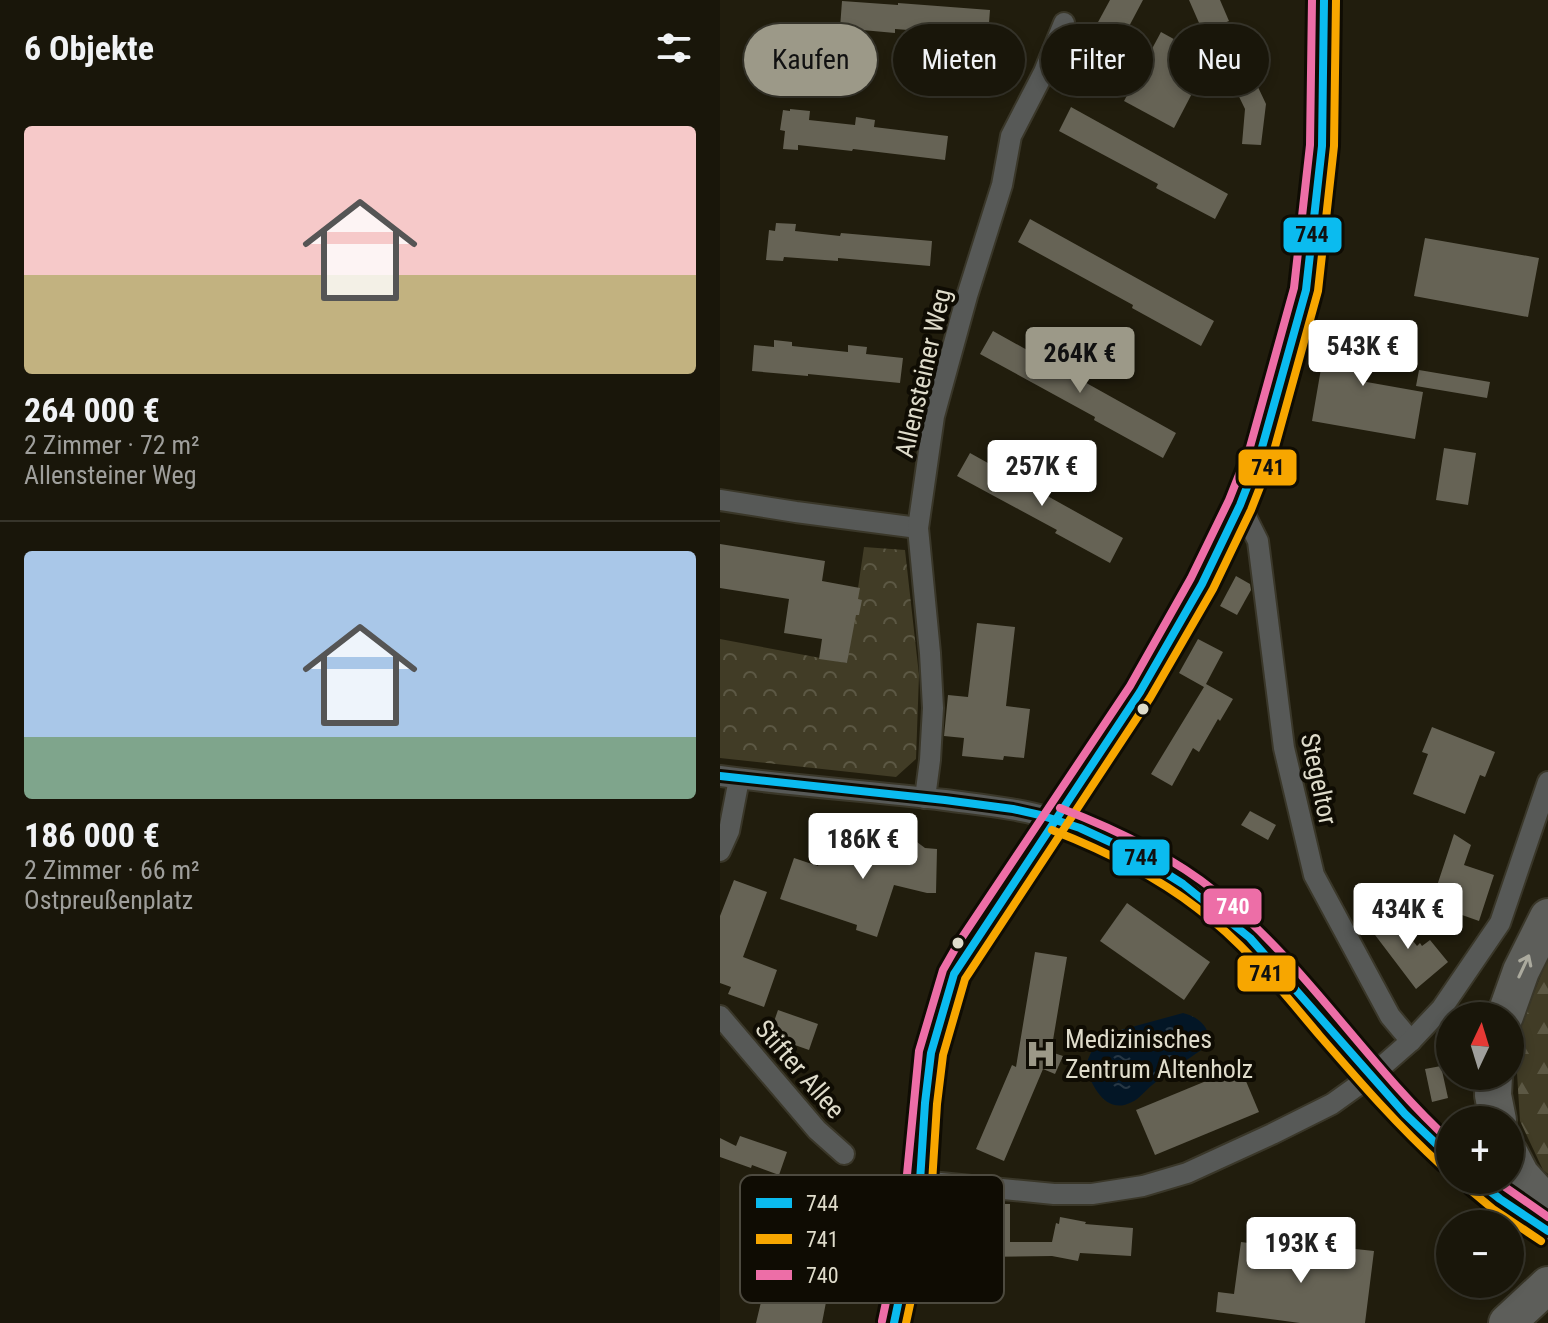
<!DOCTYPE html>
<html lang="de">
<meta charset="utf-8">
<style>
body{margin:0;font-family:"Roboto Condensed",sans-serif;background:#221f13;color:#f1f3f6;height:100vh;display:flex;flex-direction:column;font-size:30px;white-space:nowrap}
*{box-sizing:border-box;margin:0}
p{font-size:26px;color:#9f9f9c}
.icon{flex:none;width:44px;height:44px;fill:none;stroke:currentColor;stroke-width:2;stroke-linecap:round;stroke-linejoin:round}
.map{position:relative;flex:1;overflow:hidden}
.panel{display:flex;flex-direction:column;background:#19160a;width:720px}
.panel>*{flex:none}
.guide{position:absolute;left:24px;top:24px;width:684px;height:72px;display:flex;gap:16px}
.needle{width:52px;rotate:4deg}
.fabs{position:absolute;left:716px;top:1002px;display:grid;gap:16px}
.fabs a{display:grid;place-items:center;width:88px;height:88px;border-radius:50%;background:#19160a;box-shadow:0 4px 12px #0003,0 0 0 2px #37352b;font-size:40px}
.price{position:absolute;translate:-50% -68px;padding:0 18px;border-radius:8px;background:#fff;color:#222;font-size:26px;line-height:52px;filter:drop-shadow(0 2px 4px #0008)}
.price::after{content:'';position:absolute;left:50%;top:48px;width:24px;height:18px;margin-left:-12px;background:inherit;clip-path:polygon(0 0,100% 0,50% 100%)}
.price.selected{background:#9c9988;color:#111}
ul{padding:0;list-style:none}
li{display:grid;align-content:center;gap:16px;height:424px;padding:0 24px}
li+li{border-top:2px solid #37352b}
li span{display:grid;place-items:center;height:248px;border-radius:8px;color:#555}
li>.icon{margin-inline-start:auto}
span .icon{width:144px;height:144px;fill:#fffc;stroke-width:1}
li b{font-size:34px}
h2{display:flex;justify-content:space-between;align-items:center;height:96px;padding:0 24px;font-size:34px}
.pill{padding:0 28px;border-radius:36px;background:#19160a;box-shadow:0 4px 12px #0003,0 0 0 2px #37352b;font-size:28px;line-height:72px}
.pill.selected{background:#9c9988;color:#111}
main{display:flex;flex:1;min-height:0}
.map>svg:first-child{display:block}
.forest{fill:url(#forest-firs)}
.park{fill:url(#park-crowns)}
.water{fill:url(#water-ripples)}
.building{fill:#666355}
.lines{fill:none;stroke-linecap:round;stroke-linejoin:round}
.street-casing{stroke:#3a3729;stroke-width:24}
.highway-casing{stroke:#3a3729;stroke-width:40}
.street{stroke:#575957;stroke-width:20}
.highway{stroke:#5d5e5a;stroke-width:36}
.bus-1-casing{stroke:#0f0c03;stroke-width:14}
.bus-2-casing{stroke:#0f0c03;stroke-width:14}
.bus-3-casing{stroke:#0f0c03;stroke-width:14}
.bus-1{stroke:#0bbbef;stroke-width:8}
.bus-2{stroke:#f7a600;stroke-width:8}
.bus-3{stroke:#ed6ea7;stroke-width:8}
.oneway{stroke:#abaa9e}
.bus-dot{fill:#dfdccb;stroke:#0f0c03;stroke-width:3}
.labels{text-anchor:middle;stroke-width:8;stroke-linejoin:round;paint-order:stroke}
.street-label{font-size:26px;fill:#dfdccb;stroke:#0f0c03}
.poi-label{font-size:26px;fill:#dfdccb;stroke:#0f0c03;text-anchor:start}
.key{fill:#0f0c03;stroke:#4d4a3f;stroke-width:2}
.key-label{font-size:22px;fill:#dfdccb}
.line-badge{stroke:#0f0c03;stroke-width:3}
.badge-label{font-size:22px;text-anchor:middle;font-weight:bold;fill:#fff}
.pale-badge-label{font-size:22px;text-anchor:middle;font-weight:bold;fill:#111}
</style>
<main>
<section class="panel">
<h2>6 Objekte<svg class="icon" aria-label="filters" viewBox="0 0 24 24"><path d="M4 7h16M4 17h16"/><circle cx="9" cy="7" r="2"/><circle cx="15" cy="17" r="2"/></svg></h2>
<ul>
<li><span style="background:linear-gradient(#f6c9c9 60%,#c2b280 0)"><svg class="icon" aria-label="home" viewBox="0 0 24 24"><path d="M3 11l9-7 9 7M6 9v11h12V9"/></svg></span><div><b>264 000 €</b><p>2 Zimmer · 72 m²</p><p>Allensteiner Weg</p></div></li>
<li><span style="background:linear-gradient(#a9c7e8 75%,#7fa58c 0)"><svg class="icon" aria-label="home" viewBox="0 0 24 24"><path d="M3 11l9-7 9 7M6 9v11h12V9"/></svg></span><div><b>186 000 €</b><p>2 Zimmer · 66 m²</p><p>Ostpreußenplatz</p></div></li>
</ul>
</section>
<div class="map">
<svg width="828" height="1323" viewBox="0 0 828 1323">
<defs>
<pattern id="forest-firs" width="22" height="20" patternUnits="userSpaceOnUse" patternTransform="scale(2)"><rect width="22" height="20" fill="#413c26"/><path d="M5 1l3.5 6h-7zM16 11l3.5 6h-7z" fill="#5c5844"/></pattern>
<pattern id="park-crowns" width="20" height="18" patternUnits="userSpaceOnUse" patternTransform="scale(2)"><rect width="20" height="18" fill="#413c26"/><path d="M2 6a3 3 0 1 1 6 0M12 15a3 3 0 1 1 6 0" fill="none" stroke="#5c5844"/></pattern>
<pattern id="water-ripples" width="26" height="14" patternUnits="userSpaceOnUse" patternTransform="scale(2)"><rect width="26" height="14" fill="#031626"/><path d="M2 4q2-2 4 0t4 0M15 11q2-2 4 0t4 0" fill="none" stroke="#273744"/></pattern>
</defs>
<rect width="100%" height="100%" fill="#211d0d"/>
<!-- forest -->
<path class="forest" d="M828,957V1174L823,1170L800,1121L797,1073L802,1023Z"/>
<!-- park -->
<path class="park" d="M144,547L185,550L199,675L196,759L176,777L0,758V639L127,663Z"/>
<!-- water -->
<path class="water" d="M463,1013C479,1017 492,1028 488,1045C469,1059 449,1071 431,1086C425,1091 419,1099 412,1102C386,1116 372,1086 365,1066L373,1048L386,1034Z"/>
<!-- building -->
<g class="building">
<path d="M390,0H423L390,62L364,48Z"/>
<path d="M469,0H500L509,21L483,32Z"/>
<path d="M122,1L178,5V3L270,10L268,36L175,29V33L120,28Z"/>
<path d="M441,32L490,59L454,128L404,101Z"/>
<path d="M529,68L546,104L541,145L522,144L525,109L510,78Z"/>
<path d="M351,107L508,194L495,219L436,188L438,184L339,131Z"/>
<path d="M70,109L90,111L89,120L135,125L136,117L155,120L154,127L228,136L225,160L133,149L132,151L78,145V150L63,149L65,131L60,130L63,110L70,111Z"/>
<path d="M310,219L494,321L481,346L412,308L413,305L298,242Z"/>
<path d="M56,223L76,224L75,231L120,236L121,233L212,241L210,266L118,258V261L64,257L63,261L46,260L49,230L55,231Z"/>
<path d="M705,238L819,258L808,317L694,296Z"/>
<path d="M618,322L670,331L665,356L646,352L641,381L703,392L695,439L592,421L603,357L611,358Z"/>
<path d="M273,331L456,433L443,458L374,420L375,417L260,354Z"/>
<path d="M54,340L72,342V346L128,352V345L147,347L146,354L183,358L180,383L88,374V376L32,371L34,345L54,347Z"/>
<path d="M699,370L770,382L767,398L696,386Z"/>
<path d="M724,448L756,453L748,505L716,500Z"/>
<path d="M250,453L403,538L390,563L335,533L337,530L237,476Z"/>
<path d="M0,544L105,561L102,581L140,588L138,599L142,600L139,615H136L127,663L99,659L102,639L64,633L69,599L0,588Z"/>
<path d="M516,576L530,584L531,590L517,615L500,606Z"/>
<path d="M257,623L295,627L286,706L310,709L304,758L284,756L283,760L242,756L244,738L224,736L228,695L248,697Z"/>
<path d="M478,639L503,652L486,684L513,699L500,721L498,719L479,752L473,748L452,786L431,774L484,687L459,673Z"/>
<path d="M712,727L775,752L765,777L760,775L745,814L693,794L708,754L702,752Z"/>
<path d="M530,811L556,825L548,840L521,825Z"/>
<path d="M152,829L185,833L205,848L217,849L216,893H207L174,885L157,937L136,930L137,925L60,899L74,858L98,866L101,858L114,860H151Z"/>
<path d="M734,834L751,845L744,865L774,875L759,921L711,904Z"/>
<path d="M14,880L47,892L23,957L57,970L44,1007L8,994L11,987L0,983V916Z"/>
<path d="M407,903L490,962L464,1000L380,941Z"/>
<path d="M670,911L697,946L700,943L702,946L710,940L728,962L696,989L649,927Z"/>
<path d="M315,952L347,957L331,1052L343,1056L335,1074L323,1069L284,1161L256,1149L292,1065L296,1067Z"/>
<path d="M58,1010L98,1024L89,1050L49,1036Z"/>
<path d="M721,1066L728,1098L712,1102L705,1069Z"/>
<path d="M520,1067L539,1112L435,1155L416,1110Z"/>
<path d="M20,1136L67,1152L59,1175L32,1165L31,1168L0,1157V1138L16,1146Z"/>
<path d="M259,1204H290V1242H332L336,1223L339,1224L340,1217L366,1222L365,1224L413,1228L411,1256L360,1253L358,1261L332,1256L259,1257Z"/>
<path d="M521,1242L608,1253V1246L654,1251L645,1323H580L496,1312L498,1292L514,1294Z"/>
<path d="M60,1271L84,1275L82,1292L107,1297L102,1323H36L41,1302L54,1304Z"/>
</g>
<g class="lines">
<!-- street casing -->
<g class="street-casing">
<g id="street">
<path d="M0,500L76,512L198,528"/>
<path d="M520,505L538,541L564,748L594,875L670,1016L691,1041"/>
<path d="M0,776C75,786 150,791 225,800C261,805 298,808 333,819C404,839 476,888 530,938L685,1114L730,1157"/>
<path d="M205,798L210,760L213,708L210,653L198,528L214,416L247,296L282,185L291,136L324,72L344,23"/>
<path d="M0,851L9,831L19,779"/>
<path d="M0,1016L97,1130L124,1154"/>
<path d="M756,1180L780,1199L828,1231"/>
<path d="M200,1181L334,1194H372L423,1186L467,1173L552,1134L612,1104L651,1076L691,1041L722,1008L780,923L828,782"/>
<path d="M174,1323L194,1228L200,1181L205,1103L211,1053L234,974L249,949L420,692L482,584L520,505L541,451L586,290L602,146L604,0"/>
</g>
</g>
<!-- highway casing -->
<g class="highway-casing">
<g id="highway">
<path d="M785,1016L801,971L828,917"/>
<path d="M774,1076L773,1095L778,1120"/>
<path d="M790,1154L801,1175L828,1205"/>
<path d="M787,1323L828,1285"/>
</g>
</g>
<!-- street -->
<use href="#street" class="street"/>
<!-- highway -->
<use href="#highway" class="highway"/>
<!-- bus-1 casing -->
<g class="bus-1-casing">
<g id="bus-1">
<path d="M0,776L225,800L293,809L320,815L360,828L412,852L463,884L530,938L685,1114L730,1157"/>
<path d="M756,1180L780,1199L828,1231"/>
<path d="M174,1323L194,1228L200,1181L205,1103L211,1053L234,974L420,692L482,584L520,505L541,451L586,290L602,146L604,0"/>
</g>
</g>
<!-- bus-2 casing -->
<g class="bus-2-casing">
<g id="bus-2">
<path d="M332,830C383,850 433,874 477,908C525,944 562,991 600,1036C639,1081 678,1126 722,1166"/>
<path d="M749,1189L773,1209L821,1241"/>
<path d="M186,1323L206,1230L212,1183L217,1104L223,1055L245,979L430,698L493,589L531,510L553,454L598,291L614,146L616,0"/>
</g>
</g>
<!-- bus-3 casing -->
<g class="bus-3-casing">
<g id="bus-3">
<path d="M340,808C395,829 450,855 496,892C585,963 646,1064 730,1141"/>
<path d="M775,1180L828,1217"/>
<path d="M162,1321L182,1226L199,1051L223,970L239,942L410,686L471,578L509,500L530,447L574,288L590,145L592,0"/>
</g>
</g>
<!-- bus-1 -->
<use href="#bus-1" class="bus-1"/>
<!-- bus-2 -->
<use href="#bus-2" class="bus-2"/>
<!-- bus-3 -->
<use href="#bus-3" class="bus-3"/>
</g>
<!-- one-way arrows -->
<defs><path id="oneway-shaft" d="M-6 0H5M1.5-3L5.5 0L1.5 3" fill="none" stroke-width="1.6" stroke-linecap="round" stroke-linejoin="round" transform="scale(2)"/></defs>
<use class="oneway" href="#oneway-shaft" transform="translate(804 966) rotate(-65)"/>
<!-- icons -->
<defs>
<g id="hospital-bare" transform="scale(2.4)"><path d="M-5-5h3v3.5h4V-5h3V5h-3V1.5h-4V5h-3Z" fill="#9c9988" stroke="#0f0c03" stroke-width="2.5" paint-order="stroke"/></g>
</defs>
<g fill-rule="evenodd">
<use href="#hospital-bare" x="321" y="1054"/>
</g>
<!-- markers -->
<g class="bus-dot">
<circle cx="423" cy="709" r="7"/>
<circle cx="238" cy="943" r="7"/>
</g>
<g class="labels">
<!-- street labels -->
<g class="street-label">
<text transform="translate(203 373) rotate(-77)" y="9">Allensteiner Weg</text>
<text transform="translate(599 779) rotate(78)" y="9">Stegeltor</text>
<text transform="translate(80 1069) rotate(49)" y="9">Stifter Allee</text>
</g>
<!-- poi labels -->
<g class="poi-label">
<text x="345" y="1048">Medizinisches<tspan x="345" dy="30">Zentrum Altenholz</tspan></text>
</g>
</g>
<!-- legend -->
<rect x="20" y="1175" width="264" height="128" rx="12" class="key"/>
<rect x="36" y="1198" width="36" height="10" fill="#0bbbef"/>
<rect x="36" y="1234" width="36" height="10" fill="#f7a600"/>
<rect x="36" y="1270" width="36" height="10" fill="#ed6ea7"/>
<g class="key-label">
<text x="86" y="1211">744</text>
<text x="86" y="1247">741</text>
<text x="86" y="1283">740</text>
</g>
<g class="line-badge">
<rect x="562" y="216" width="61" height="38" rx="8" fill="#0bbbef"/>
<rect x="517" y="448" width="61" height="39" rx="8" fill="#f7a600"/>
<rect x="391" y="838" width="60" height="39" rx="8" fill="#0bbbef"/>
<rect x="482" y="887" width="61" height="39" rx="8" fill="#ed6ea7"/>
<rect x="516" y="954" width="61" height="39" rx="8" fill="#f7a600"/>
</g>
<g class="badge-label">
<text x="513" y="914">740</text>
</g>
<g class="pale-badge-label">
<text x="592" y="242">744</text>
<text x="548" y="475">741</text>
<text x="421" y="865">744</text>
<text x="546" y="981">741</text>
</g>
</svg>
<div class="fabs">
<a><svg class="needle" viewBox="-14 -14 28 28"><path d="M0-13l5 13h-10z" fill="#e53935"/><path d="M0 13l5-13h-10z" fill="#9f9f9c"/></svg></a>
<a>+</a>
<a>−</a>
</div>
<b class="price" style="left:643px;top:388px">543K €</b>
<b class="price selected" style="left:360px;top:395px">264K €</b>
<b class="price" style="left:322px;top:508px">257K €</b>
<b class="price" style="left:143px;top:881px">186K €</b>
<b class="price" style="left:688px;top:951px">434K €</b>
<b class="price" style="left:581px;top:1285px">193K €</b>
<div class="guide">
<a class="pill selected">Kaufen</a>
<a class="pill">Mieten</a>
<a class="pill">Filter</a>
<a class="pill">Neu</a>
</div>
</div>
</main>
